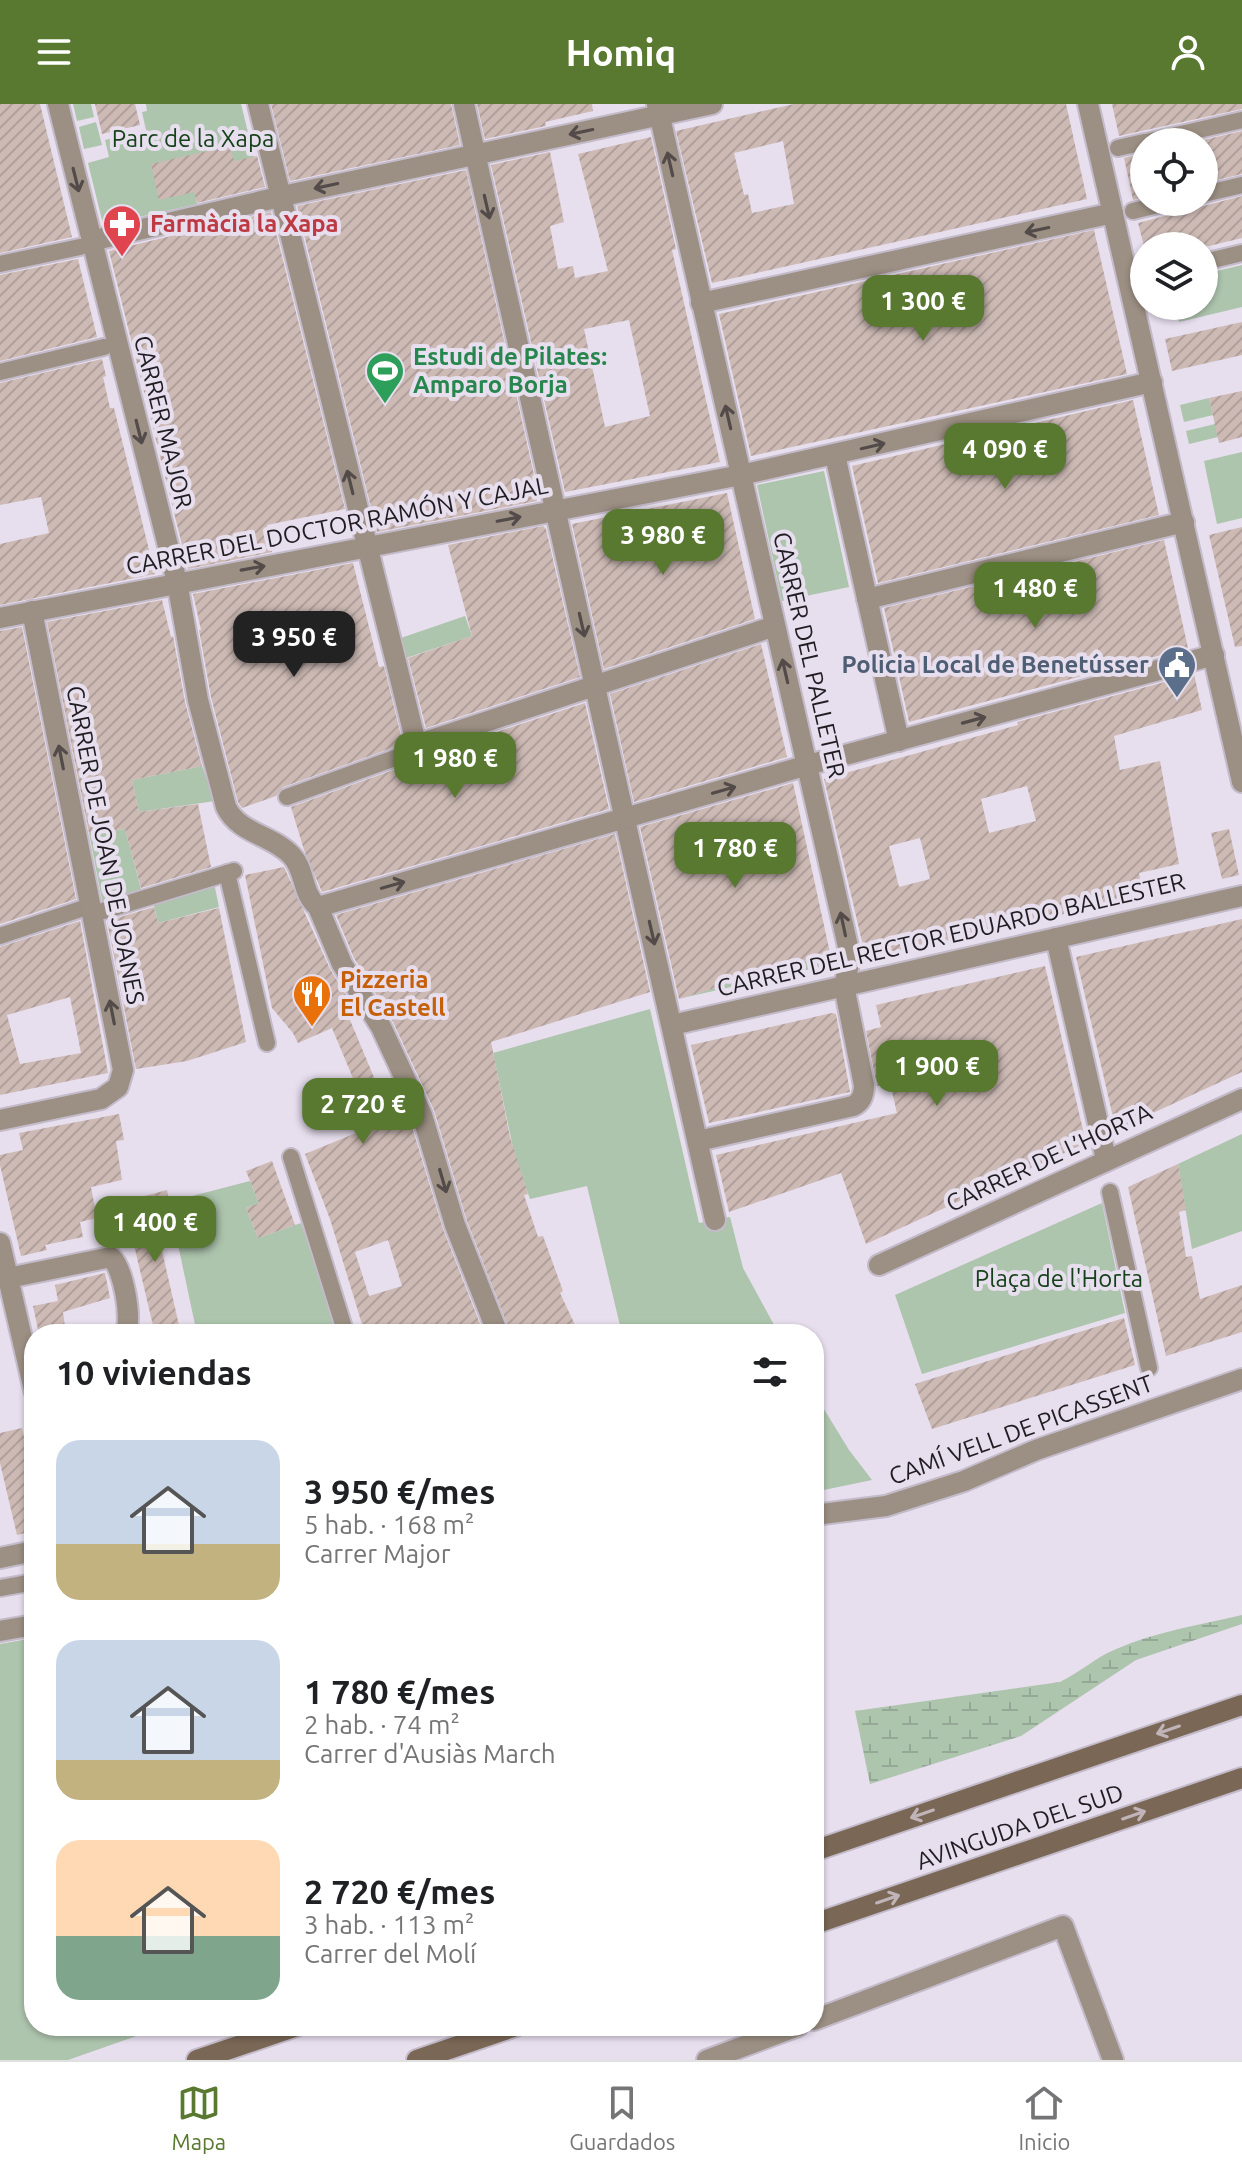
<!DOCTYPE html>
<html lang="es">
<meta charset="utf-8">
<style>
body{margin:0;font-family:Ubuntu,sans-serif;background:#f6f6f6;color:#202124;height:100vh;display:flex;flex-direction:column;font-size:30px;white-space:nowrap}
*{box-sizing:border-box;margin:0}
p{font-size:26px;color:#757577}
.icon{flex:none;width:44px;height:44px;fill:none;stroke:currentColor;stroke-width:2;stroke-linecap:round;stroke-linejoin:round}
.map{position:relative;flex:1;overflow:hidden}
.sheet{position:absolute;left:24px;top:1220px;width:800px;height:712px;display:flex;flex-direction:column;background:#fff;border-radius:32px;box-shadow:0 2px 6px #0004}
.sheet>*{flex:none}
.tools{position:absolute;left:1130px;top:24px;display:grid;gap:16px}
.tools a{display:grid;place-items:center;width:88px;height:88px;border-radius:50%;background:#fff;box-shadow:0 2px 6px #0004;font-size:40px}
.price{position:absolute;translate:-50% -68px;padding:0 18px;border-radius:16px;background:#597930;color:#fff;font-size:26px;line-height:52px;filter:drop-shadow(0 2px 4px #0008)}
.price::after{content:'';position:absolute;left:50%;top:48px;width:24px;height:18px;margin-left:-12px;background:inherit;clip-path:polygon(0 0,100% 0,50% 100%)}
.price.active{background:#222;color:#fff}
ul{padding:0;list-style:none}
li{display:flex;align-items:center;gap:24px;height:200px;padding:0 32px}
li span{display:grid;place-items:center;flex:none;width:224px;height:160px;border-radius:24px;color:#555}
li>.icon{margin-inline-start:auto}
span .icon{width:96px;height:96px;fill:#fffc;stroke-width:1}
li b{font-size:34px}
h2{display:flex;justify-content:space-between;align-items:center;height:96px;padding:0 32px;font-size:34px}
header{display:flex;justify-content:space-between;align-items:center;height:104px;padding:0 32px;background:#597930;color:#fff;font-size:36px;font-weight:700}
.dock{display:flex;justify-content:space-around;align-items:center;height:112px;border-top:2px solid #e0e0e0;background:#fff;font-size:22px;color:#757577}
.dock a{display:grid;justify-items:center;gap:4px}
.dock .active{color:#597930}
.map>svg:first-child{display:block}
.green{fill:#adc4ad}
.wetland{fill:url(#wetland-marsh)}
.building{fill:url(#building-hatch);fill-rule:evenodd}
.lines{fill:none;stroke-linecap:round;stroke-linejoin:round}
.pedestrian-casing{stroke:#c3bbc9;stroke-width:20}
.minor-casing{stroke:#c3bbc9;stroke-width:24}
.tertiary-casing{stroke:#c3bbc9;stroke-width:24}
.secondary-casing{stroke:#c3bbc9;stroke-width:24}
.pedestrian{stroke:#9c8f83;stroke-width:16}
.minor{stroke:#9c8f83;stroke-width:20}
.tertiary{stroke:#9c8f83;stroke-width:20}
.secondary{stroke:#7a6756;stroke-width:20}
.oneway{stroke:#524b49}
.oneway2{stroke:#c1b4b9}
.labels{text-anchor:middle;stroke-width:8;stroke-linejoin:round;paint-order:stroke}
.park-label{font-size:24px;fill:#16421a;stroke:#e7deee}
.health-label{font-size:24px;font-weight:bold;fill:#be3a42;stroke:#e7deee;text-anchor:start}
.leisure-label{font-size:24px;font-weight:bold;fill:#27864d;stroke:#e7deee;text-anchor:start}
.street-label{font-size:24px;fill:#201d22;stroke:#e7deee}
.service-label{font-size:24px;font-weight:bold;fill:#4e5e75;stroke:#e7deee;text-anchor:end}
.food-label{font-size:24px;font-weight:bold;fill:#c56008;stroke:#e7deee;text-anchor:start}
</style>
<header><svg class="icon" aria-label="menu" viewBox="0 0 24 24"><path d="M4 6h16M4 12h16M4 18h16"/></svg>Homiq<svg class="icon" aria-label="person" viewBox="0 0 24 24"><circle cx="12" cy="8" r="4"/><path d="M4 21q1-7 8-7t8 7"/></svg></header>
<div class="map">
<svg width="1242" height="1956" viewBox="0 0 1242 1956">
<defs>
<pattern id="wetland-marsh" width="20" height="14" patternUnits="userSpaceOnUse" patternTransform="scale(2)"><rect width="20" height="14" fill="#adc4ad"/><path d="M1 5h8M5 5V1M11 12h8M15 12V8" fill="none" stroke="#95a895"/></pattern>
<pattern id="building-hatch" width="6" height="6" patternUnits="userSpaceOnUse" patternTransform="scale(2)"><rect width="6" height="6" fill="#cdbab5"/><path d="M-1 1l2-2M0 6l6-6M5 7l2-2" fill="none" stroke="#b09f9b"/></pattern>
</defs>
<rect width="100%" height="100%" fill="#e7deee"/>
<!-- green -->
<g class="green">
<path d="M73,0H91L94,13L77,17Z"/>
<path d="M146,0H241L254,53L192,78L197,100L108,120L102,116L88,59L109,53L105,36L146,26L142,8L147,7Z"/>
<path d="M96,18L102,41L84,45L79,23Z"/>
<path d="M1242,161V203L1179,218L1175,202H1204V170Z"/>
<path d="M1209,294L1213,311L1184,318L1180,301Z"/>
<path d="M1215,320L1218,333L1189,340L1186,327Z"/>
<path d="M1242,348V414L1217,420L1204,357Z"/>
<path d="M824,367L849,483L782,497L757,381Z"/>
<path d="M465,512L472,532L403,555L398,535Z"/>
<path d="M202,662L215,697L139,708L132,676Z"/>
<path d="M125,725L142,789L103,801L89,729Z"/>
<path d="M214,779L219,803L158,819L153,797Z"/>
<path d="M832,849L824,862L678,895Z"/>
<path d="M650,905L699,1119L730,1113L743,1164L779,1230H622L587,1082L530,1095L515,1053L493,949Z"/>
<path d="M1242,1030V1127L1192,1145L1178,1060Z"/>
<path d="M250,1077L259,1099L246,1104L258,1134L301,1119L339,1230H197L169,1098Z"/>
<path d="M1102,1099L1125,1209L922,1270L895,1191Z"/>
<path d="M814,1289L849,1346L872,1376L814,1388Z"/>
<path d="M34,1534V1922H165L68,1956H0V1540Z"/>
</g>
<!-- wetland -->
<path class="wetland" d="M1242,1511V1520L1136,1556L1021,1632L870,1680L855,1607L1060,1578C1079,1569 1095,1554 1114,1546C1154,1528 1199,1521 1242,1511Z"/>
<!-- building -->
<g class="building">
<path d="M0,0H40L72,133L0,149Z"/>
<path d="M95,0H135L140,21L102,30Z"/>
<path d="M271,0H451L460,41L290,77Z"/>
<path d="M477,0H592L593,7L545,18L546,22L485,35Z"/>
<path d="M794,0H1066L1087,95L712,179L676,27ZM783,37L794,100L752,109L748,90L744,91L734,49Z"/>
<path d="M1112,0H1242V5L1119,32Z"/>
<path d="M1242,27V70L1204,79V38H1195Z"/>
<path d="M651,33L676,145L672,146L720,358L565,388L491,61L550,48L564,118L550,122L558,165L573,162L575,174L608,167L578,50ZM629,216L650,312L605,323L584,225Z"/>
<path d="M230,42L234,57L257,52L265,83L197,99L194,88L159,96L151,60Z"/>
<path d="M1144,49V93L1133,96L1124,54Z"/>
<path d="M466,66L539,393H536L537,397L377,428L297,102Z"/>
<path d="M1242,92V134L1209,142H1144L1138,119Z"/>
<path d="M271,108L345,405L267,421L272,448L188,465L109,147Z"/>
<path d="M1094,126L1127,270L751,352L719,210Z"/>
<path d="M78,155L97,233L0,257V171Z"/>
<path d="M1242,218V251L1172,267L1165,235Z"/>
<path d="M102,255L106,272L103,273L110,304H114L155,470L0,501V440L49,429L41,393L0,401V279Z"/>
<path d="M1242,287V333L1219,339L1209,294Z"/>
<path d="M1133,296L1159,411L878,479L852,362Z"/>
<path d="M727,389L755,515L604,565L572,420Z"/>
<path d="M543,422L546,425L580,573L426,624L408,554L472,532L448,441Z"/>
<path d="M1242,423V542L1235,543L1209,431Z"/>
<path d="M1164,436L1188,544L909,618L884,504Z"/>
<path d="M353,459L379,563L384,562L403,640L283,683L276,692L242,704L238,698L211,593L199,526H201L193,490Z"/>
<path d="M162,496L171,533L173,532L185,598L202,662L132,676L139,708L198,700L211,763L141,784L125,725L89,729L47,518Z"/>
<path d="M22,523L76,795L0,820V527Z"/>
<path d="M761,540L787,653L634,698L610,590Z"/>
<path d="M1194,570L1202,606L1114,632L1120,666L1160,657L1179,760L1139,769L1143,792L880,852L863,842L824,675L1018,621L1017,618ZM1027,682L1036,717L989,729L981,695ZM920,734L930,775L899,783L889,742Z"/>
<path d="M585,599L609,705L322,788L304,746L291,703L410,660L417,651H426Z"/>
<path d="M793,679L830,849L679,895L640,723Z"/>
<path d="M1229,725L1239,771L1222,775L1211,729Z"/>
<path d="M615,730L650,888L491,938L510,1033L528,1090L524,1091L538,1133L543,1132L563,1187L560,1189L576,1223L561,1230H511L467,1117L434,1006L393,918L354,854L336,811Z"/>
<path d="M284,763L330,865L359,912L350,916L391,1014L406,1007L410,1016L443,1125L484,1230H365L330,1115L305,1050L373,1022L332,924L298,939L293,929L272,904L245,771ZM388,1136L402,1182L369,1192L355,1148Z"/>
<path d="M154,803L158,819L219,804L246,938L187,957L136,965L107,817Z"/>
<path d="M1242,815V968L1116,1026L1076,853Z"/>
<path d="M80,817L108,969L0,991V843ZM70,893L81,949L20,960L7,911Z"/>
<path d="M1045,862L1086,1039L866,1140L841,1069L729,1108L716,1051L897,1009L890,979L877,982L866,927L881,923L876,901Z"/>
<path d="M832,909L836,910L850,988L709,1019L691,941Z"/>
<path d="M119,1010L124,1036L116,1037L122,1076L91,1083L97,1114L80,1118L83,1133L45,1141L47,1146L21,1152L0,1061V1051L23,1046L19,1029Z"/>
<path d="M272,1057L295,1121L258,1134L246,1104L259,1099L246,1067Z"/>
<path d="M1178,1060L1186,1106L1179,1108L1186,1153L1192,1152L1200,1195L1242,1181V1228L1166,1252L1128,1083Z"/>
<path d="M167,1086L172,1112L155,1116L181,1230H155L129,1120L147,1116L141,1093Z"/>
<path d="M105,1169L110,1194L63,1208L66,1230H39L33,1202L58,1197L55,1181Z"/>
<path d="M1124,1214L1135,1261L932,1325L915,1280Z"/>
<path d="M22,1324L34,1377V1427L17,1431L0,1359V1329Z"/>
</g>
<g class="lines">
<!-- pedestrian casing -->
<g class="pedestrian-casing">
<g id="pedestrian">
<path d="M1146,38L1242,16"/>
<path d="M1118,44L1144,38"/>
<path d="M1204,90L1242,81"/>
<path d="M1133,107L1170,98"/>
<path d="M1204,158L1242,149"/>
<path d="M0,160L80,143"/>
<path d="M0,268L104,243"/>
<path d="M287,693L406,650"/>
<path d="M227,769L267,939"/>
<path d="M103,807L234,767"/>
<path d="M0,832L84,804"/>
<path d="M291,1053L346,1230"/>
<path d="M1110,1088L1149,1264"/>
<path d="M0,1484L34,1478"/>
</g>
</g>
<!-- minor casing -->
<g class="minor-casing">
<g id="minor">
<path d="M58,0L177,478L198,596L226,703C239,730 273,731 292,752C306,767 301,789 318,803L342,860L381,923L422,1011L455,1121L498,1230"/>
<path d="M258,0L415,635L422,639L775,522"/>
<path d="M464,0L715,1116"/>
<path d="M657,0L849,847L850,855L844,882L864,981C864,990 862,998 853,1002L698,1037"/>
<path d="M1088,0L1242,678"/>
<path d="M91,137L292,90L712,0"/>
<path d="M701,199L1113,109"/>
<path d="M835,351L899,637"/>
<path d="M867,495L1184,418"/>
<path d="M0,514L741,371L1152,278"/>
<path d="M318,803L808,661L1214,551"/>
<path d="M1056,834L1106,1055"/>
<path d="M672,921L1242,792"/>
<path d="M0,1016L101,995L118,983L123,966L32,507"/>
<path d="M0,1139L34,1286"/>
<path d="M879,1161L1242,995"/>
<path d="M8,1174L111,1153C123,1164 133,1215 125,1230"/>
<path d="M0,1454L34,1447"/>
</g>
</g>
<!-- tertiary casing -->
<g class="tertiary-casing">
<g id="tertiary">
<path d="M814,1411L886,1402L964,1377L1036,1346L1242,1275"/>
<path d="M0,1527L34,1521"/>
<path d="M814,1916L1063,1822L1113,1956"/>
<path d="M707,1956L798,1922"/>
</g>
</g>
<!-- secondary casing -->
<g class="secondary-casing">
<g id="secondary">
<path d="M814,1747L1242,1601"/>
<path d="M814,1820L1242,1674"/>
<path d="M197,1956L297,1922"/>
<path d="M417,1956L516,1922"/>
</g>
</g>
<!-- pedestrian -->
<use href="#pedestrian" class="pedestrian"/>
<!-- minor -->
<use href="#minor" class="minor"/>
<!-- tertiary -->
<use href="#tertiary" class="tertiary"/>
<!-- secondary -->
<use href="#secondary" class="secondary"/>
</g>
<!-- one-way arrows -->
<defs><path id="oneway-shaft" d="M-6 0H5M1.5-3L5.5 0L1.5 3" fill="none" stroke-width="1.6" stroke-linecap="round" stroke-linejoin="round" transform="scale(2)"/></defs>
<g class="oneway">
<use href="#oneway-shaft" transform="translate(581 28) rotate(168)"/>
<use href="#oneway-shaft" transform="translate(670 60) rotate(-103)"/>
<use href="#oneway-shaft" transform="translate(76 76) rotate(76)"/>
<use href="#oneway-shaft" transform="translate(326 82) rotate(168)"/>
<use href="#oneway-shaft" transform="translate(487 103) rotate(77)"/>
<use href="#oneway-shaft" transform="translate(1037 126) rotate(168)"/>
<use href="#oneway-shaft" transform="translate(728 313) rotate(-103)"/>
<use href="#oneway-shaft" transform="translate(139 328) rotate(76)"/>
<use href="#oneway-shaft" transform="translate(873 342) rotate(-13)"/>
<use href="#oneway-shaft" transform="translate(350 378) rotate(-104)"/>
<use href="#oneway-shaft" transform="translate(509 415) rotate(-11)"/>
<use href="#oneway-shaft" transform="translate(253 464) rotate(-10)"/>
<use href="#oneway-shaft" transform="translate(582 521) rotate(77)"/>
<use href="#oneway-shaft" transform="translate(785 567) rotate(-103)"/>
<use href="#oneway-shaft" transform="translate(974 616) rotate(-15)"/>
<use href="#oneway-shaft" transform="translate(61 653) rotate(-101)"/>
<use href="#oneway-shaft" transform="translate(724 686) rotate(-16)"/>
<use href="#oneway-shaft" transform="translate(393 781) rotate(-16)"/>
<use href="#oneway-shaft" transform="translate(843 820) rotate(-102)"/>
<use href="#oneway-shaft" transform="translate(652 829) rotate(77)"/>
<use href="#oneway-shaft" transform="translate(112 908) rotate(-101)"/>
<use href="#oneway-shaft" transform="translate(443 1077) rotate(74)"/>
</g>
<g class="oneway2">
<use href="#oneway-shaft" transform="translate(1168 1626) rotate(161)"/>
<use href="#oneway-shaft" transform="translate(922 1710) rotate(161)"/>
<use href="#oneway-shaft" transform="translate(1134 1711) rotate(-19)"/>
<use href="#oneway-shaft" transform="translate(888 1795) rotate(-19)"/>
</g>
<!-- icons -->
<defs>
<g id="pharmacy-pin" transform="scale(2)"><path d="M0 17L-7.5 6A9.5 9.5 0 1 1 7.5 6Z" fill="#e0444e" stroke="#e7deee"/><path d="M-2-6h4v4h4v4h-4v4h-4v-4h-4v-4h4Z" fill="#fff"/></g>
<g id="stadium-pin" transform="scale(2)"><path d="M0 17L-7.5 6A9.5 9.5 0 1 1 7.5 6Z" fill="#2e9e5b" stroke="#e7deee"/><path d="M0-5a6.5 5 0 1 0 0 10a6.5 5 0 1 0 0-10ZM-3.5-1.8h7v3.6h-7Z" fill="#fff"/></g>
<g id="civic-pin" transform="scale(2)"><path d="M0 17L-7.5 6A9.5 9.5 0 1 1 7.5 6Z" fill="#5c6f8a" stroke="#e7deee"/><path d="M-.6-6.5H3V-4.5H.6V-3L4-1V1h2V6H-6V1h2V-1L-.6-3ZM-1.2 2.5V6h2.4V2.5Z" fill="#fff"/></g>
<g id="restaurant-pin" transform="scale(2)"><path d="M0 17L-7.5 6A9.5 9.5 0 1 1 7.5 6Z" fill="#e8710a" stroke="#e7deee"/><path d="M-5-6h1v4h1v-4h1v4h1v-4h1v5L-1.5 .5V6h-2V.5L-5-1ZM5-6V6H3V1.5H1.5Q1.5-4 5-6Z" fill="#fff"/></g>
</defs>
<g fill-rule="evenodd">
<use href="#pharmacy-pin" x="122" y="120"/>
<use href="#stadium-pin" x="385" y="267"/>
<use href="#civic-pin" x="1177" y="561"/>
<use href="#restaurant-pin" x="312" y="890"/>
</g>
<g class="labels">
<!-- park labels -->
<g class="park-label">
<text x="193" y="43">Parc de la Xapa</text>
<text x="1059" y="1183">Plaça de l'Horta</text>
</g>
<!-- health labels -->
<g class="health-label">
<text x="150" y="128">Farmàcia la Xapa</text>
</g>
<!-- leisure labels -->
<g class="leisure-label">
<text x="413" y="261">Estudi de Pilates:<tspan x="413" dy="28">Amparo Borja</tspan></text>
</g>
<!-- street labels -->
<g class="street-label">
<text transform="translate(163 318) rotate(76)" y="8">CARRER MAJOR</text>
<text transform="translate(337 422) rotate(-11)" y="8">CARRER DEL DOCTOR RAMÓN Y CAJAL</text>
<text transform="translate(809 551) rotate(77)" y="8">CARRER DEL PALLETER</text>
<text transform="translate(105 741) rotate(79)" y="8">CARRER DE JOAN DE JOANES</text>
<text transform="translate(951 831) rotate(-13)" y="8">CARRER DEL RECTOR EDUARDO BALLESTER</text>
<text transform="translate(1049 1054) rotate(-25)" y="8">CARRER DE L’HORTA</text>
<text transform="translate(1021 1326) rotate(-20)" y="8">CAMÍ VELL DE PICASSENT</text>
<text transform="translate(1020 1723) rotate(-19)" y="8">AVINGUDA DEL SUD</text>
</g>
<!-- service labels -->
<g class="service-label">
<text x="1149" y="569">Policia Local de Benetússer</text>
</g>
<!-- food labels -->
<g class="food-label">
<text x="340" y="884">Pizzeria<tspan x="340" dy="28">El Castell</tspan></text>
</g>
</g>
</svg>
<div class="tools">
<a><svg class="icon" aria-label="locate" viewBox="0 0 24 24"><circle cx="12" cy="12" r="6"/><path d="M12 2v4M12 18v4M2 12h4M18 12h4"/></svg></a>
<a><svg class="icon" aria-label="layers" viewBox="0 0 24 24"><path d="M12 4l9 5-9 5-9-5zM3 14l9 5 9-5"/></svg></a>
</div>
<b class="price" style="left:923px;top:239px">1 300 €</b>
<b class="price" style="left:1005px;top:387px">4 090 €</b>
<b class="price" style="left:663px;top:473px">3 980 €</b>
<b class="price" style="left:1035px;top:526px">1 480 €</b>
<b class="price active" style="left:294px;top:575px">3 950 €</b>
<b class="price" style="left:455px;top:696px">1 980 €</b>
<b class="price" style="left:735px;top:786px">1 780 €</b>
<b class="price" style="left:937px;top:1004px">1 900 €</b>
<b class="price" style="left:363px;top:1042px">2 720 €</b>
<b class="price" style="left:155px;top:1160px">1 400 €</b>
<section class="sheet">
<h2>10 viviendas<svg class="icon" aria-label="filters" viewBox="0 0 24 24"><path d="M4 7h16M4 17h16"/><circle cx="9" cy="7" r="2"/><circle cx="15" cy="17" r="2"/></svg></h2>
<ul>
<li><span style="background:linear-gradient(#c9d6e8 65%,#c2b280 0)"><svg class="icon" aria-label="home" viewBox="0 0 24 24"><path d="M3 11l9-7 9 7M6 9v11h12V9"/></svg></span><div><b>3 950 €/mes</b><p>5 hab. · 168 m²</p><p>Carrer Major</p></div></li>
<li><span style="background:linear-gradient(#c9d6e8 75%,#c2b280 0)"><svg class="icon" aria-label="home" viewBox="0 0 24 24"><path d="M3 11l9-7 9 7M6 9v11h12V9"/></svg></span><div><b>1 780 €/mes</b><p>2 hab. · 74 m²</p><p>Carrer d'Ausiàs March</p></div></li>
<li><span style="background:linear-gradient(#ffd9b3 60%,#7fa58c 0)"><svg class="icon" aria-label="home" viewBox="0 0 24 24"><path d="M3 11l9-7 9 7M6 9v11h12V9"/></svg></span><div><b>2 720 €/mes</b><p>3 hab. · 113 m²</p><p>Carrer del Molí</p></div></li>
</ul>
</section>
</div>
<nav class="dock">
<a class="active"><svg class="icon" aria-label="map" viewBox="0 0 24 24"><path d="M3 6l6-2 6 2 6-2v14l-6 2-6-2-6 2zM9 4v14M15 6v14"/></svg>Mapa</a>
<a><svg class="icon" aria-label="saved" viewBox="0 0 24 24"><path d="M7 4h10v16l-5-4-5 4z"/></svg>Guardados</a>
<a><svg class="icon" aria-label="home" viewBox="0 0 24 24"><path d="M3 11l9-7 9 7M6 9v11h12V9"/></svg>Inicio</a>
</nav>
